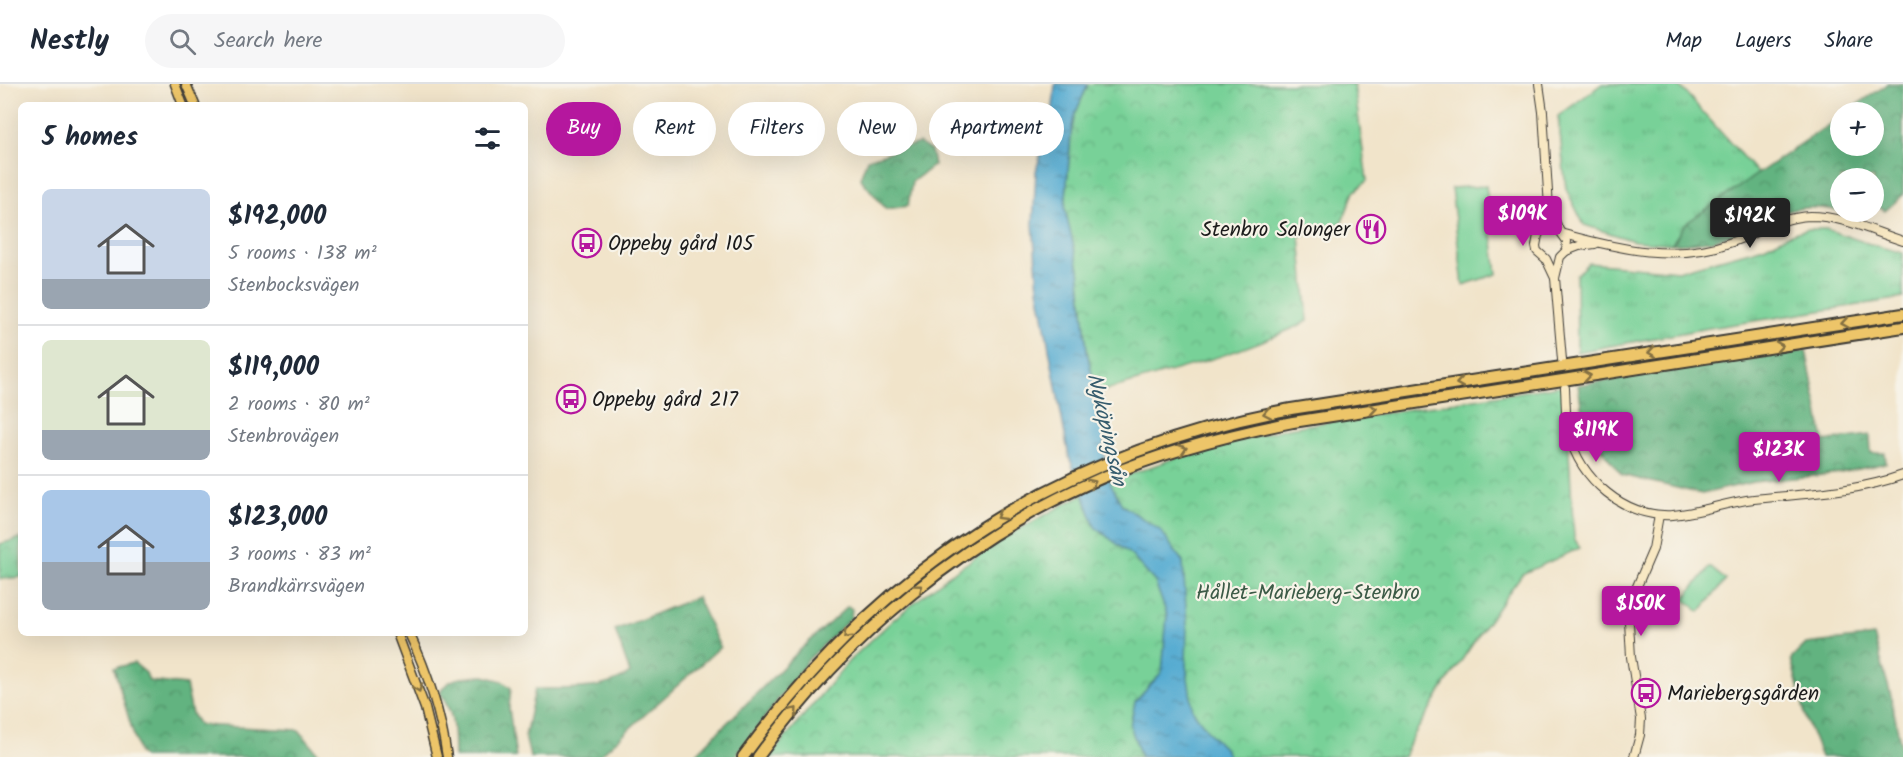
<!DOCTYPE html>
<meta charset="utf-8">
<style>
body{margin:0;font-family:Kalam,sans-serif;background:#f6f6f7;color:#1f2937;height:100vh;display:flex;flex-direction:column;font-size:22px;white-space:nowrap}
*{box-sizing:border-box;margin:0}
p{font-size:20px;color:#747a83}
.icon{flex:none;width:33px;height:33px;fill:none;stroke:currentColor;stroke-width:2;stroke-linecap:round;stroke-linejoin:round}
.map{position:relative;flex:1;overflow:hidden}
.sheet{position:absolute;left:18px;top:18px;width:510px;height:534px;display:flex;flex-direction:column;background:#fff;border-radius:9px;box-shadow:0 6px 24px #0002}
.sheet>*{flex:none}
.top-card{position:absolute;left:546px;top:18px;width:570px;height:54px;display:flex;gap:12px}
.controls{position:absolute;left:1830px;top:18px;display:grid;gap:12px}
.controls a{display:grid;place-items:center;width:54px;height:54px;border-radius:50%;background:#fff;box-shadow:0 6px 24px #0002;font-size:30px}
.price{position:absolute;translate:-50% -51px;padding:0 14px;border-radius:6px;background:#b5179e;color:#fff;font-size:20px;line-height:39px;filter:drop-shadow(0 2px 3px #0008)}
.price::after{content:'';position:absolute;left:50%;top:36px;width:18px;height:14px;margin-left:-9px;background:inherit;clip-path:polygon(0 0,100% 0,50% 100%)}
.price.current{background:#222;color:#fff}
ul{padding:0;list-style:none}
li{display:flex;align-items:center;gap:18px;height:150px;padding:0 24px}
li+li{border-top:2px solid #e0e1e3}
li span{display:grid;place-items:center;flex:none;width:168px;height:120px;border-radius:9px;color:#555}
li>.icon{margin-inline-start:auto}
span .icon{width:72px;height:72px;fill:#fffc;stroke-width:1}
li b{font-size:26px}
h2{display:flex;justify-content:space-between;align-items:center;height:72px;padding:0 24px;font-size:26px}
.chip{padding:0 21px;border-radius:27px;background:#fff;box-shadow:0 6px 24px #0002;font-size:21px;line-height:54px}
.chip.current{background:#b5179e;color:#fff}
header{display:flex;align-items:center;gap:36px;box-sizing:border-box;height:84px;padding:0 30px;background:#fff;border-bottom:2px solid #e0e1e3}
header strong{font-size:28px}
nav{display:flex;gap:33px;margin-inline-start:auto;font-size:21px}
.search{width:420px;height:54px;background:#f6f6f7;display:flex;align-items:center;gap:15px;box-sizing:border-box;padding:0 21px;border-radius:33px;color:#747a83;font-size:22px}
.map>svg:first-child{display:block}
.grass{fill:url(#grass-tufts);stroke:#4a765a;stroke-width:1.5}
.forest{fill:url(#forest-crowns);stroke:#3f684e;stroke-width:1.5}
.park{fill:url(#park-crowns);stroke:#4a765a;stroke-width:1.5}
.pitch{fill:#78d198;stroke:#4a765a;stroke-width:1.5}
.water{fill:url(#water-ripples);stroke:#386476;stroke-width:1.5}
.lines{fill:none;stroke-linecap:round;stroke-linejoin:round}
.secondary-casing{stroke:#3c3a36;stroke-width:10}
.primary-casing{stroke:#3c3a36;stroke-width:11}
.highway-casing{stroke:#3c3a36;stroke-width:14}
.secondary{stroke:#f8e8c3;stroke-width:8}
.primary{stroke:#edc569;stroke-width:8}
.highway{stroke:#edc569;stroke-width:10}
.oneway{stroke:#847042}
.labels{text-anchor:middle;stroke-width:4.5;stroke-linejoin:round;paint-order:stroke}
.poi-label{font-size:21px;fill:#1c1c1c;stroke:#f7f3e8;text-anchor:start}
.park-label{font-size:21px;fill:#3c5b47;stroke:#f7f3e8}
.water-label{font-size:22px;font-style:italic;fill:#365c6d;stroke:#f7f3e8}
</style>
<header>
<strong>Nestly</strong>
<div class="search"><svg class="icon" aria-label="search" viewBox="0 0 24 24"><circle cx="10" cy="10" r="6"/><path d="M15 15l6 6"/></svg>Search here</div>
<nav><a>Map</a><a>Layers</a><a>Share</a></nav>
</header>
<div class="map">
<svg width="1903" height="673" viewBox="0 0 1903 673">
<defs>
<pattern id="grass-tufts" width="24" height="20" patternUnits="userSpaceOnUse" patternTransform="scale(1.5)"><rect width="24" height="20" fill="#78d198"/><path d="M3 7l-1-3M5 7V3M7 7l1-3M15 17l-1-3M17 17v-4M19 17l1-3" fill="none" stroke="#67b382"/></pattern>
<pattern id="forest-crowns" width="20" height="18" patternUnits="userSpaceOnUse" patternTransform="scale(1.5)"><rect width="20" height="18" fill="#62b380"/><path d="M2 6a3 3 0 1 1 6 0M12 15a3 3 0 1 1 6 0" fill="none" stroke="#509168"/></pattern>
<pattern id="park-crowns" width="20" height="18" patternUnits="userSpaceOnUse" patternTransform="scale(1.5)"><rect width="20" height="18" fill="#78d198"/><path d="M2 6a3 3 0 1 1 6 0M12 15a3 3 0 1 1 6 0" fill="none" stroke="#67b382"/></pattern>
<pattern id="water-ripples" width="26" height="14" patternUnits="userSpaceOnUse" patternTransform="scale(1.5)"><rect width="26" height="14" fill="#55abd1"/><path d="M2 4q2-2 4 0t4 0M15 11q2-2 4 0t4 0" fill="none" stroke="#468aa9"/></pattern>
</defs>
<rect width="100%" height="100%" fill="#f7f3e8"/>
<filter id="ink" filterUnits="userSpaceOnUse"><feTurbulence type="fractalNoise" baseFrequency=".0167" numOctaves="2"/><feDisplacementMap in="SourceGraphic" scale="12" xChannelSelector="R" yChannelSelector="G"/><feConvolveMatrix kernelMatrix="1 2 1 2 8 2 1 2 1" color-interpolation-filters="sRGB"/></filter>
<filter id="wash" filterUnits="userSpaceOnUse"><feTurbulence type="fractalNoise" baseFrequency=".008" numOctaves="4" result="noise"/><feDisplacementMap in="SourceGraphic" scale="24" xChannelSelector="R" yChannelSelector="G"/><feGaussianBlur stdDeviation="1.35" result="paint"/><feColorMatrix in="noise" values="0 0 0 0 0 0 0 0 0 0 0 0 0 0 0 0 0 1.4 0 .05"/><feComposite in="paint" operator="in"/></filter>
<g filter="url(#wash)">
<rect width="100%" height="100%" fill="#f1e4ca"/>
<!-- grass -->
<g class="grass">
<path d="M1602,0H1678L1758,90L1685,140L1672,160L1634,157L1584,141L1566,105L1558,32Z"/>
<path d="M1807,145H1826L1873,161L1903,169V214L1709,244L1577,268L1576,191L1588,179L1678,187L1764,163L1788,151Z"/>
</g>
<!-- forest -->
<g class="forest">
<path d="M1888,0H1903V111L1885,127L1874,120V94H1840V127C1786,115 1770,138 1722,154C1707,159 1688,159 1672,160L1685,140L1840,33V62H1874V28H1846Z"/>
<path d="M919,59L931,67L934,81L912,98L908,122L886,125L860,94L867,75Z"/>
<path d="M1806,266L1824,357L1870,351L1871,369H1885L1886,379L1841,389L1753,398L1702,410L1622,391L1598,361L1583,333L1578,301Z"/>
<path d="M697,513L720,563L598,673H530L525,652L535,605C566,604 604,608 630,589L615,546Z"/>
<path d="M848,522L852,525L851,534L809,575L735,673H693L800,566Z"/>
<path d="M1874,552L1890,608L1903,673H1821L1807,638L1791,575L1806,560Z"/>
<path d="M134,579L146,589L149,597L186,601L192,630L199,641L299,646L321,673H143L139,669L114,584Z"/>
<path d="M484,592L502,597L511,604L509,624L516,673H454C453,648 456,631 440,610C446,592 467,593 484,592Z"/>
</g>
<!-- park -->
<g class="park">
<path d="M1088,0H1354L1367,97L1354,108L1342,138L1331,144L1300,152L1308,237C1242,270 1167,288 1096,309L1087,267L1079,185L1065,125L1071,50L1074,33Z"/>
<path d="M1565,301L1574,454L1580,464L1522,490L1480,549L1443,604L1412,654L1404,673H769L849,577L895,534L948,492L1010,450L1098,402L1189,369L1288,344Z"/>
<path d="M21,454V493L0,495V460Z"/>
</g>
<!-- pitch -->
<g class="pitch">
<path d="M1486,102L1497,190L1463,201L1451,104Z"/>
<path d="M1710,483L1726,496L1700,528L1684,515Z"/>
</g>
<!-- water -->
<path class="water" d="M1055,0H1088L1074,33L1071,50L1065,125L1079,185L1087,267L1092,291L1100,308L1109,338L1103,363L1111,400L1122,421L1160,446L1183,478L1187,540L1186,581L1193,627L1211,651L1225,665L1229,673H1141L1130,641L1135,618L1162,588L1167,531L1155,498L1131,471L1095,443L1069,373L1038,205L1033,140L1036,87L1053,23Z"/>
</g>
<g filter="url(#ink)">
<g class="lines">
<!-- secondary casing -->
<g class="secondary-casing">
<g id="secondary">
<path d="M1539,0L1543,28L1549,124L1546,141L1538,151L1536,162L1537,167L1546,175L1555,194"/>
<path d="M1550,125L1559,146L1567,157L1566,167L1560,173L1555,194L1562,276"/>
<path d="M1564,150C1619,165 1676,179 1732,158C1758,149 1781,133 1810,132C1842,132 1872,147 1903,157"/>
<path d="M1566,167L1579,162L1595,160"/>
<path d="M1565,304C1566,319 1565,335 1569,350C1580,395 1624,434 1673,431C1700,429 1726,418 1754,415C1803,410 1856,408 1903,391"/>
<path d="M1634,673L1640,651L1641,635L1631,573L1629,538L1632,514L1653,465L1659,431"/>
</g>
</g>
<!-- primary casing -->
<g class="primary-casing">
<g id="primary">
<path d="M175,0L183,21"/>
<path d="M186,0L195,21"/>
<path d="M397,549L425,624L437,673"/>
<path d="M409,549C427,587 441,631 447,673"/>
</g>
</g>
<!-- highway casing -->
<g class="highway-casing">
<g id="highway">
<path d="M743,673C883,482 1058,369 1291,325L1903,230"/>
<path d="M758,673C845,553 964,453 1101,394C1163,368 1227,351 1293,338L1903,243"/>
</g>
</g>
<!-- secondary -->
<use href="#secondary" class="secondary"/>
<!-- primary -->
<use href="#primary" class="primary"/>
<!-- highway -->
<use href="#highway" class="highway"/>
</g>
<!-- one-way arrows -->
<defs><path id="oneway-chevron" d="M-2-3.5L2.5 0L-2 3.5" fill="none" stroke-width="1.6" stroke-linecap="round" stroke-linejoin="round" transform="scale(1.5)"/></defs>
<g class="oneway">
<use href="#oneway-chevron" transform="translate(1845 239) rotate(171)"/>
<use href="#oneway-chevron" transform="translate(1779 262) rotate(-9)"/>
<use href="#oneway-chevron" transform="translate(1652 268) rotate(171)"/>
<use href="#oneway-chevron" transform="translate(1587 292) rotate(-9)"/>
<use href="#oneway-chevron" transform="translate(1460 299) rotate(171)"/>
<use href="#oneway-chevron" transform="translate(1373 325) rotate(-9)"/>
<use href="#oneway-chevron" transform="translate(1267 329) rotate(169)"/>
<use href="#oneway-chevron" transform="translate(1183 365) rotate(-18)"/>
<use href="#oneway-chevron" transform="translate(1092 399) rotate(-26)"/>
<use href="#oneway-chevron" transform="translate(1000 432) rotate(150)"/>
<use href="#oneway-chevron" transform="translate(919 504) rotate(-37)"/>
<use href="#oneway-chevron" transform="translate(847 551) rotate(135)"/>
<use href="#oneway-chevron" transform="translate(418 604) rotate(70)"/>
<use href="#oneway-chevron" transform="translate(794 627) rotate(-50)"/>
</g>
</g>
<!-- icons -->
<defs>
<g id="restaurant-ring" transform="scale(1.5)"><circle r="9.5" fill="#f7f3e8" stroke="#b5179e" stroke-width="1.5"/><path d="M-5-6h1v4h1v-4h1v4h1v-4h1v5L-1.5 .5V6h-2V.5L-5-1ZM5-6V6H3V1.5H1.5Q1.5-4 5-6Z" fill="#b5179e"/></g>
<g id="bus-ring" transform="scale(1.5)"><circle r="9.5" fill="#f7f3e8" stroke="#b5179e" stroke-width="1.5"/><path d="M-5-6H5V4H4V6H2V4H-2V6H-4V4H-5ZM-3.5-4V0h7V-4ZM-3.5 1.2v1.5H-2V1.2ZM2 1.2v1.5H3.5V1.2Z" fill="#b5179e"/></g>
</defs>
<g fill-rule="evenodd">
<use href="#restaurant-ring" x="1371" y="145"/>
<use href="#bus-ring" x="587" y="159"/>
<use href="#bus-ring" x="571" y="315"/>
<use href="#bus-ring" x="1646" y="609"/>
</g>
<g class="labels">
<!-- poi labels -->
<g class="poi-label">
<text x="1350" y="152" text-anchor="end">Stenbro Salonger</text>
<text x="608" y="166">Oppeby gård 105</text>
<text x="592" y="322">Oppeby gård 217</text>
<text x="1667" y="616">Mariebergsgården</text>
</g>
<!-- park labels -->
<g class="park-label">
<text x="1308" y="515">Hållet-Marieberg-Stenbro</text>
</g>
<!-- water labels -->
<g class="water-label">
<text transform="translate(1108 345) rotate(77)" y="8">Nyköpingsån</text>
</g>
</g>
</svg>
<div class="controls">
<a>+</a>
<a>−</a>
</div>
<b class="price" style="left:1523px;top:163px">$109K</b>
<b class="price current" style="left:1750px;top:165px">$192K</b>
<b class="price" style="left:1596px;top:379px">$119K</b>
<b class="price" style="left:1779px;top:399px">$123K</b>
<b class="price" style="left:1641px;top:553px">$150K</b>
<div class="top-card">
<a class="chip current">Buy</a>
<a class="chip">Rent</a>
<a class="chip">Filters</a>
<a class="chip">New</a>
<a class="chip">Apartment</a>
</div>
<section class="sheet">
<h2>5 homes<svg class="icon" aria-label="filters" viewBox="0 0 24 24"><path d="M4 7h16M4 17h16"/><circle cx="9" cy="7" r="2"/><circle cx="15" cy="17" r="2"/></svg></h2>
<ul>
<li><span style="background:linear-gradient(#c9d6e8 75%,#9aa5b1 0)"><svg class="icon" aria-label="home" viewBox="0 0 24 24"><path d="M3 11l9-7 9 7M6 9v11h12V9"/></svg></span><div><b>$192,000</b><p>5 rooms · 138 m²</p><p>Stenbocksvägen</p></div></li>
<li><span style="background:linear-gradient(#dfe7d0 75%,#9aa5b1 0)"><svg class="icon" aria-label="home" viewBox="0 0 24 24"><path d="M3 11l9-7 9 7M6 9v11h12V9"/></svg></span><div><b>$119,000</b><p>2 rooms · 80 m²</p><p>Stenbrovägen</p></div></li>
<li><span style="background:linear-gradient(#a9c7e8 60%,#9aa5b1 0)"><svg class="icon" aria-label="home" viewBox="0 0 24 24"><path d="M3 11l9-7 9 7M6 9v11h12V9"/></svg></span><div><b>$123,000</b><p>3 rooms · 83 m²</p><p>Brandkärrsvägen</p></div></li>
</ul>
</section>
</div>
